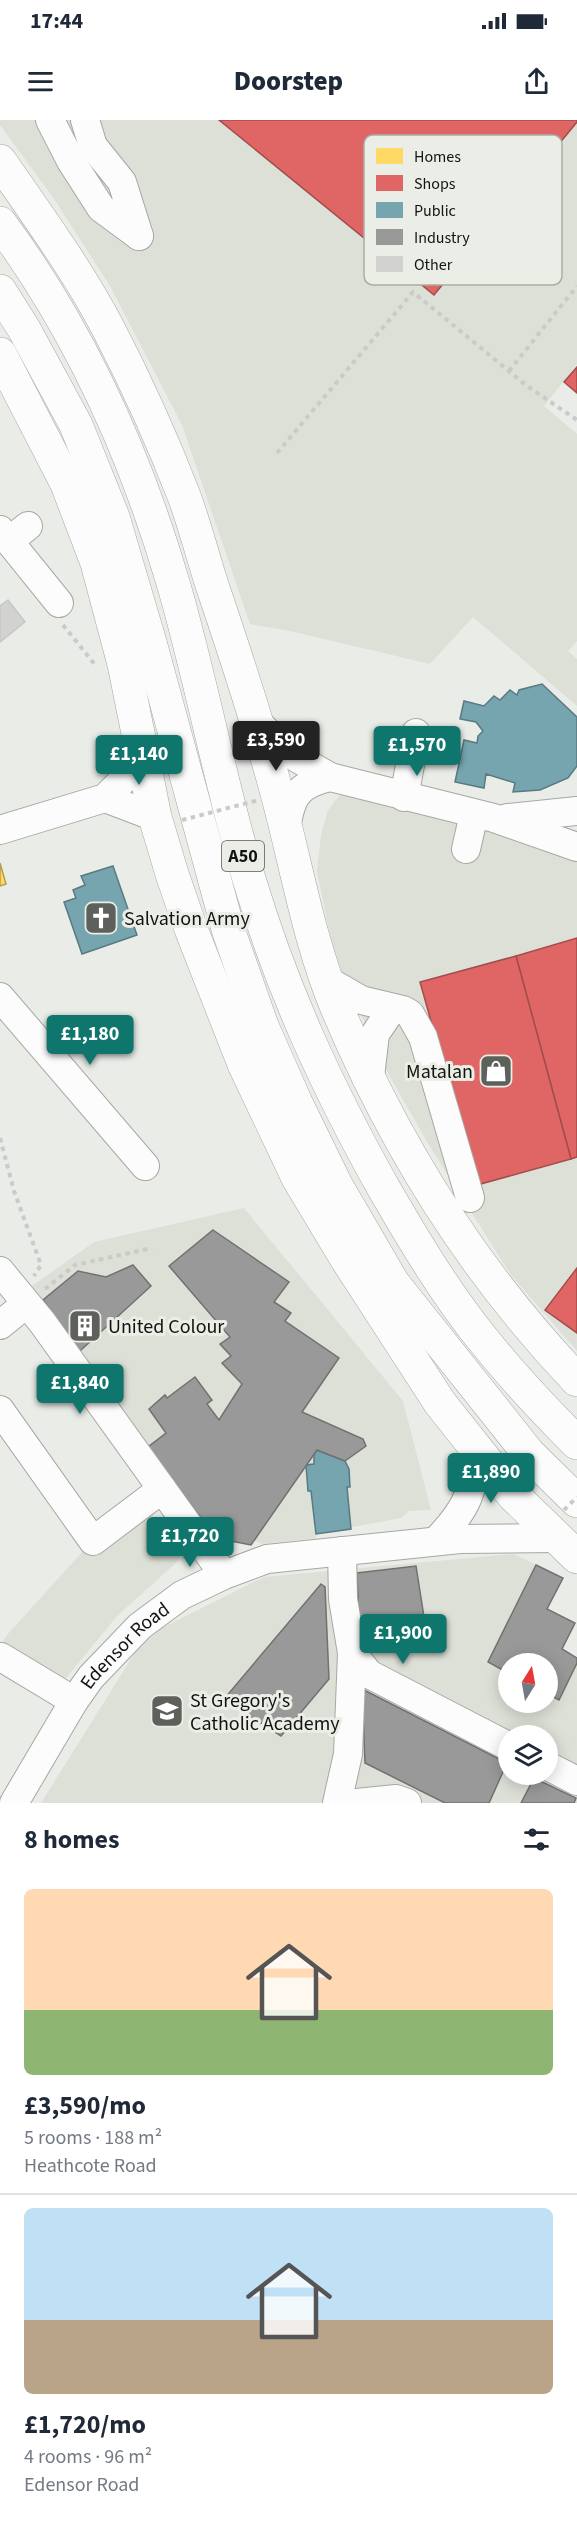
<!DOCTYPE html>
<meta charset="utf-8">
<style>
body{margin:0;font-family:"Source Sans 3",sans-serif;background:#f2f2f3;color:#1f2937;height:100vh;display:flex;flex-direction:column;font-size:22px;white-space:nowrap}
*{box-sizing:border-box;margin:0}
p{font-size:20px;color:#747a83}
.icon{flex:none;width:33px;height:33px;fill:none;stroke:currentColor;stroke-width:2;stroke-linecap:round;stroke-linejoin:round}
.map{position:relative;height:1683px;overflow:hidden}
.sheet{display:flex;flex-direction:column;background:#fff;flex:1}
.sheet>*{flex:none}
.needle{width:39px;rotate:11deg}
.fabs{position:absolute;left:498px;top:1533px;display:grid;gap:12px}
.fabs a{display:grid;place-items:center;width:60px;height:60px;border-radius:50%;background:#fff;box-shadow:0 3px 15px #0003;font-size:30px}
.price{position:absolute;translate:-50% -51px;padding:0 14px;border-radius:6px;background:#0f766e;color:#fff;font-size:20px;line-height:39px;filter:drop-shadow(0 2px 3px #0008)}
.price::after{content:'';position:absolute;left:50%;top:36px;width:18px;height:14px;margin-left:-9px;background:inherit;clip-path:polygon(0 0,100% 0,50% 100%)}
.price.on{background:#222;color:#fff}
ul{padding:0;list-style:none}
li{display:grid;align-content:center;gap:12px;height:318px;padding:0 24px}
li+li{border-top:2px solid #e0e1e3}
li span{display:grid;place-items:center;height:186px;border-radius:9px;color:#555}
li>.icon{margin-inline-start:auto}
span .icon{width:108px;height:108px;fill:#fffc;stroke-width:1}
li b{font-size:26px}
h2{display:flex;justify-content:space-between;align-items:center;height:72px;padding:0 24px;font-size:26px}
.status{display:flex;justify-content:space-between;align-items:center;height:42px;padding:0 30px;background:#fff;direction:ltr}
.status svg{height:16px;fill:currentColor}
header{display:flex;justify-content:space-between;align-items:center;height:78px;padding:0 24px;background:#fff;font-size:27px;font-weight:800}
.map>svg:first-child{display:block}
.built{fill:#dde0d7;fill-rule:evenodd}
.homes{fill:#ffd966;stroke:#b89e4c;stroke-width:1.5}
.shops{fill:#e06666;stroke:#a24d4c;stroke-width:1.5}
.public{fill:#76a5af;stroke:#587a80;stroke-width:1.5}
.industry{fill:#999;stroke:#717170;stroke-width:1.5}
.building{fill:#d2d3d0;stroke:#c7c8c5;stroke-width:1.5}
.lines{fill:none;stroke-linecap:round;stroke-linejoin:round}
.minor-casing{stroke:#a6a8a4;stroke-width:30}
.major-casing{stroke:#a6a8a4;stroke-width:34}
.highway-casing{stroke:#a6a8a4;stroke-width:34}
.path{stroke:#cacaca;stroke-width:4;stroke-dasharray:4.5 4.5;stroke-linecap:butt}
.minor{stroke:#fcfcfc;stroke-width:28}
.major{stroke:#fcfcfc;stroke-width:33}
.highway{stroke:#fcfcfc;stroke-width:33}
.path-bridge{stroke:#cacaca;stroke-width:4;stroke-dasharray:4.5 4.5;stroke-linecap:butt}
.labels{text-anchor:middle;stroke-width:6;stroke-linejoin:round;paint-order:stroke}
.shield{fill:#ebeee6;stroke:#545551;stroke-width:1.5}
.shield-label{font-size:18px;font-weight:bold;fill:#131411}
.poi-label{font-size:20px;fill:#131411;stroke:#ebeee6;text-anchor:start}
.street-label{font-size:20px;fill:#131411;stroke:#ebeee6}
.key{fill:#ebeee6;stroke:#aaada6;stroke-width:1.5}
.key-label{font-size:16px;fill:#131411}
</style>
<div class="status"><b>17:44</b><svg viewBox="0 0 49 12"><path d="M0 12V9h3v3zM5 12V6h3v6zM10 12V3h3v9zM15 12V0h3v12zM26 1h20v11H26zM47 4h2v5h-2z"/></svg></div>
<header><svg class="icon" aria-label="menu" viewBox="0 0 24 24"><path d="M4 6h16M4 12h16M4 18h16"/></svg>Doorstep<svg class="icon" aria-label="share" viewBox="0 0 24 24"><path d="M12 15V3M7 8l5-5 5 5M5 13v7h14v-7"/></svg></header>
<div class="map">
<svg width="577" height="1683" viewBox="0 0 577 1683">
<rect width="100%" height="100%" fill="#eaece8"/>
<!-- built -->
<g class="built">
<path d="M0,0H577V244L544,286L577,314V521L568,531L577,539V586L473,497L430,544L290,511L250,504L182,305L110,166L54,79L0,5Z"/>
<path d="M340,675L390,686L537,723L577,740V1231L511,1155L427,1022L387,951L335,839L317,751L321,715L328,690Z"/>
<path d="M244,1088L403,1281L431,1390L409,1391L401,1398L316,1414V1418L262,1424L255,1421L251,1425L226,1420L207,1406L32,1166L94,1122Z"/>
<path d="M147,1388L180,1436L177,1442L117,1496L52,1575L0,1526L7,1515L85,1429Z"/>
<path d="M514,1434L563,1458L547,1489L575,1503L562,1529L577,1538V1683H41L136,1531L160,1509L264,1457ZM508,1544H548V1582H508ZM508,1616H548V1654H508Z"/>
</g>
<!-- homes -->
<path class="homes" d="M0,743L6,764L0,766Z"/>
<!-- shops -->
<g class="shops">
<path d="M219,0H577V2L434,175Z"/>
<path d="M577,247V273L564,262Z"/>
<path d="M577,818V1037L571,1039L516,836Z"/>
<path d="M516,836L571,1039L477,1065L420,862Z"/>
<path d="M577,1148V1213L545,1190Z"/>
</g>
<!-- public -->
<g class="public">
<path d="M542,564L577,597V646L568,658L540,670L513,672L515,663L486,654L484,668L455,662L464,620L477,623L478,616L483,611L476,602L460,599L464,581L484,586L494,576L500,580L510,570L517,575L519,570Z"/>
<path d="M113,746L137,815L82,834L64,782L76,778L73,770L85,765L81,756Z"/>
<path d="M317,1330L345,1341L349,1349L350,1367H347L351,1409L316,1414L311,1371H308L306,1345L314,1344V1334Z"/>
</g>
<!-- industry -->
<g class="industry">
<path d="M213,1110L289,1162L274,1182L291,1193L285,1201L339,1238L302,1292L363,1319L366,1326L345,1341L317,1330L251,1425L226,1420L207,1406L148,1327L166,1313L149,1289L165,1275L167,1278L195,1257L212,1280L207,1284L219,1300L242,1264L222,1243L231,1236L220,1224L230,1217L169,1146Z"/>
<path d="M133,1145L151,1166L80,1231L43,1180L78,1151L106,1157Z"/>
<path d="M536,1445L563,1458L547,1489L575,1503L562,1529L577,1538V1543L559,1580L548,1574V1544H508V1553L488,1542Z"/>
<path d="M416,1446L427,1516L360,1523L357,1453Z"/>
<path d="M321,1464L325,1467L329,1559L281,1616L224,1579Z"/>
<path d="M362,1569L507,1643L489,1683H445L365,1643Z"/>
<path d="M534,1658L576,1678L574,1683H521Z"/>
</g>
<!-- building -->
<path class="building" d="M8,480L25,502L0,522V486Z"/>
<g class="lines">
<!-- minor casing -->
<g class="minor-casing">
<g id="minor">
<path d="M50,0L71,41L101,88L139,116"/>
<path d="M85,0L93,26L122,62L139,116"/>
<path d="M0,410L59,483"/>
<path d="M9,421L28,406"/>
<path d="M256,601L290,634L330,657L494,698L577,727"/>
<path d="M404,677L416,613"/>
<path d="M105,678L155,697"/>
<path d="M508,698L577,691"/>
<path d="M286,709C291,676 297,665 330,657"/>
<path d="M0,710L105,678L144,639"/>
<path d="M466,729L474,694"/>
<path d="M328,861L361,880L403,890L410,894L423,917L470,1078"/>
<path d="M0,877L145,1046"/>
<path d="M370,957L375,914L392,889"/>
<path d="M0,1151L42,1202L224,1455"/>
<path d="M0,1205L26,1184"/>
<path d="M0,1290L93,1421L162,1369"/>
<path d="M436,1421C467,1389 478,1368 472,1323"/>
<path d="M342,1431L343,1479L352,1533L369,1554L508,1626"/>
<path d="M1,1537L74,1581"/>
<path d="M548,1646L577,1661"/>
<path id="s1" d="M14,1683L74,1581L91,1557L140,1506L182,1475L224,1455L267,1439L460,1419L556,1418"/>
<path d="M337,1683L348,1634L352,1533"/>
<path d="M357,1683L396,1679L407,1683"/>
</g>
</g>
<!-- major casing -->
<g class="major-casing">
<g id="major">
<path d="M0,41C37,95 77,149 108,208C136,262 162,319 184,376C196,408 204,442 215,474C238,542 260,609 278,677C297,748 309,821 337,888C395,1026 474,1152 577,1260"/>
<path d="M0,234L67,364L97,443L124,544L155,697L172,754L191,809L244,944L298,1058L346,1138L440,1283L513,1375L577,1437"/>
</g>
</g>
<!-- highway casing -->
<g class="highway-casing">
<g id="highway">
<path d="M0,103C81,212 136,336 174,466C202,563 220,663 249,759C282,869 327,967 383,1067C413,1119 447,1176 485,1222C513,1257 545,1291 577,1323"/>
<path d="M0,171L24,209L76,305L113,397L151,526L228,809L262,906L296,983L336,1065L393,1163L529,1334L577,1381"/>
</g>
</g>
<!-- path -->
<g class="path">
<path d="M509,251L577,166"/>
<path d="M277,333L413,172L527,266L577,300"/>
<path d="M63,505L96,546"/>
<path d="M0,1018L14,1071L41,1145L34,1156"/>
<path d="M45,1169L75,1145L152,1128"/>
</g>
<!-- minor -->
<use href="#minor" class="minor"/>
<!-- major -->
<use href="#major" class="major"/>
<!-- highway -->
<use href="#highway" class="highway"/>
<!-- path-bridge -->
<g class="path-bridge">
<path d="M182,700L259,680"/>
<path d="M564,1390L577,1377"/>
</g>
</g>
<!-- icons -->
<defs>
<g id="church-square" transform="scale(1.725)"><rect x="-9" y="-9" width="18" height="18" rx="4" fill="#5e605c" stroke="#ebeee6"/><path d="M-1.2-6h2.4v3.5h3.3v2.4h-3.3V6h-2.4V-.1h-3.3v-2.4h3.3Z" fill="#fff"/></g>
<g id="shop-square" transform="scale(1.725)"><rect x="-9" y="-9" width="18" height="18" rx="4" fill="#5e605c" stroke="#ebeee6"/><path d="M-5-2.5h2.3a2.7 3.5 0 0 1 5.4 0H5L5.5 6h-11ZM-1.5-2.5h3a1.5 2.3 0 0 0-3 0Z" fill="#fff"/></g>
<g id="building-square" transform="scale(1.725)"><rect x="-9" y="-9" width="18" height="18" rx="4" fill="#5e605c" stroke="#ebeee6"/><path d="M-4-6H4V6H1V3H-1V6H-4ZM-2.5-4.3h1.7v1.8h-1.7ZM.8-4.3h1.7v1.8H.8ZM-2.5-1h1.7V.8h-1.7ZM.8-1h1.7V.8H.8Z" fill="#fff"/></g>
<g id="school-square" transform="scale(1.725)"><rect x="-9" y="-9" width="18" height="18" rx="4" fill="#5e605c" stroke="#ebeee6"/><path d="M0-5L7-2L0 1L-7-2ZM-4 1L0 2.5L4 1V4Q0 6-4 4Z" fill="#fff"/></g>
</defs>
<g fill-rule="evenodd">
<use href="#church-square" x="101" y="798"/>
<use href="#shop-square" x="496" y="951"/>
<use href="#building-square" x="85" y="1206"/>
<use href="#school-square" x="167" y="1591"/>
</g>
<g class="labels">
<!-- shield labels -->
<rect class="shield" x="222" y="721" width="42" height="30" rx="4.5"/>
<g class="shield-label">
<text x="243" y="742">A50</text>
</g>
<!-- poi labels -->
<g class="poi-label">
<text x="124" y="805">Salvation Army</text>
<text x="473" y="958" text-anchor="end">Matalan</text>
<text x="108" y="1213">United Colour</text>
<text x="190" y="1587">St Gregory's<tspan x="190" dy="23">Catholic Academy</tspan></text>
</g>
<!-- street labels -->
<g class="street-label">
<text dy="7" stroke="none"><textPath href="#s1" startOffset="194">Edensor Road</textPath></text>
</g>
</g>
<!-- legend -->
<rect x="364" y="15" width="198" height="150" rx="9" class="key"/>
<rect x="376" y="28" width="27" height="16" fill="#ffd966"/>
<rect x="376" y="55" width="27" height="16" fill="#e06666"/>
<rect x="376" y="82" width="27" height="16" fill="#76a5af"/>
<rect x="376" y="109" width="27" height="16" fill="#999"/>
<rect x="376" y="136" width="27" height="16" fill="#d2d3d0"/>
<g class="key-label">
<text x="414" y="42">Homes</text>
<text x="414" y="69">Shops</text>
<text x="414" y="96">Public</text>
<text x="414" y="123">Industry</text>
<text x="414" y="150">Other</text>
</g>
</svg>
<div class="fabs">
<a><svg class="needle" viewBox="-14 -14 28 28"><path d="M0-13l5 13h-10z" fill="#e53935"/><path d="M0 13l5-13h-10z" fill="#747a83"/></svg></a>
<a><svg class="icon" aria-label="layers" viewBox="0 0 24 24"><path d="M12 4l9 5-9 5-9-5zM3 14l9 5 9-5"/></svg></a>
</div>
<b class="price on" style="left:276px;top:652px">£3,590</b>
<b class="price" style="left:417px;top:657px">£1,570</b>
<b class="price" style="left:139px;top:666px">£1,140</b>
<b class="price" style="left:90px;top:946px">£1,180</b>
<b class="price" style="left:80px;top:1295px">£1,840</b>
<b class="price" style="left:491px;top:1384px">£1,890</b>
<b class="price" style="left:190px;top:1448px">£1,720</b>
<b class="price" style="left:403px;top:1545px">£1,900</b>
</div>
<section class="sheet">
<h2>8 homes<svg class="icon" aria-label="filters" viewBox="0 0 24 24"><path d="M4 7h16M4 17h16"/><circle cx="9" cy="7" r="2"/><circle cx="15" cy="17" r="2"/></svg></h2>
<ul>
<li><span style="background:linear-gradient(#ffd9b3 65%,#8fb573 0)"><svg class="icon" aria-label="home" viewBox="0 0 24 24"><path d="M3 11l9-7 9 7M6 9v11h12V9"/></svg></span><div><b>£3,590/mo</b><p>5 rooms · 188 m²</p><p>Heathcote Road</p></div></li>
<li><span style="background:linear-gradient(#bfe0f5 60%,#b9a48a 0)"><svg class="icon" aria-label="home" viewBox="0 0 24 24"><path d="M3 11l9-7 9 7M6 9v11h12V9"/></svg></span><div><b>£1,720/mo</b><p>4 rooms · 96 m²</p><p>Edensor Road</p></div></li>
</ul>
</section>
